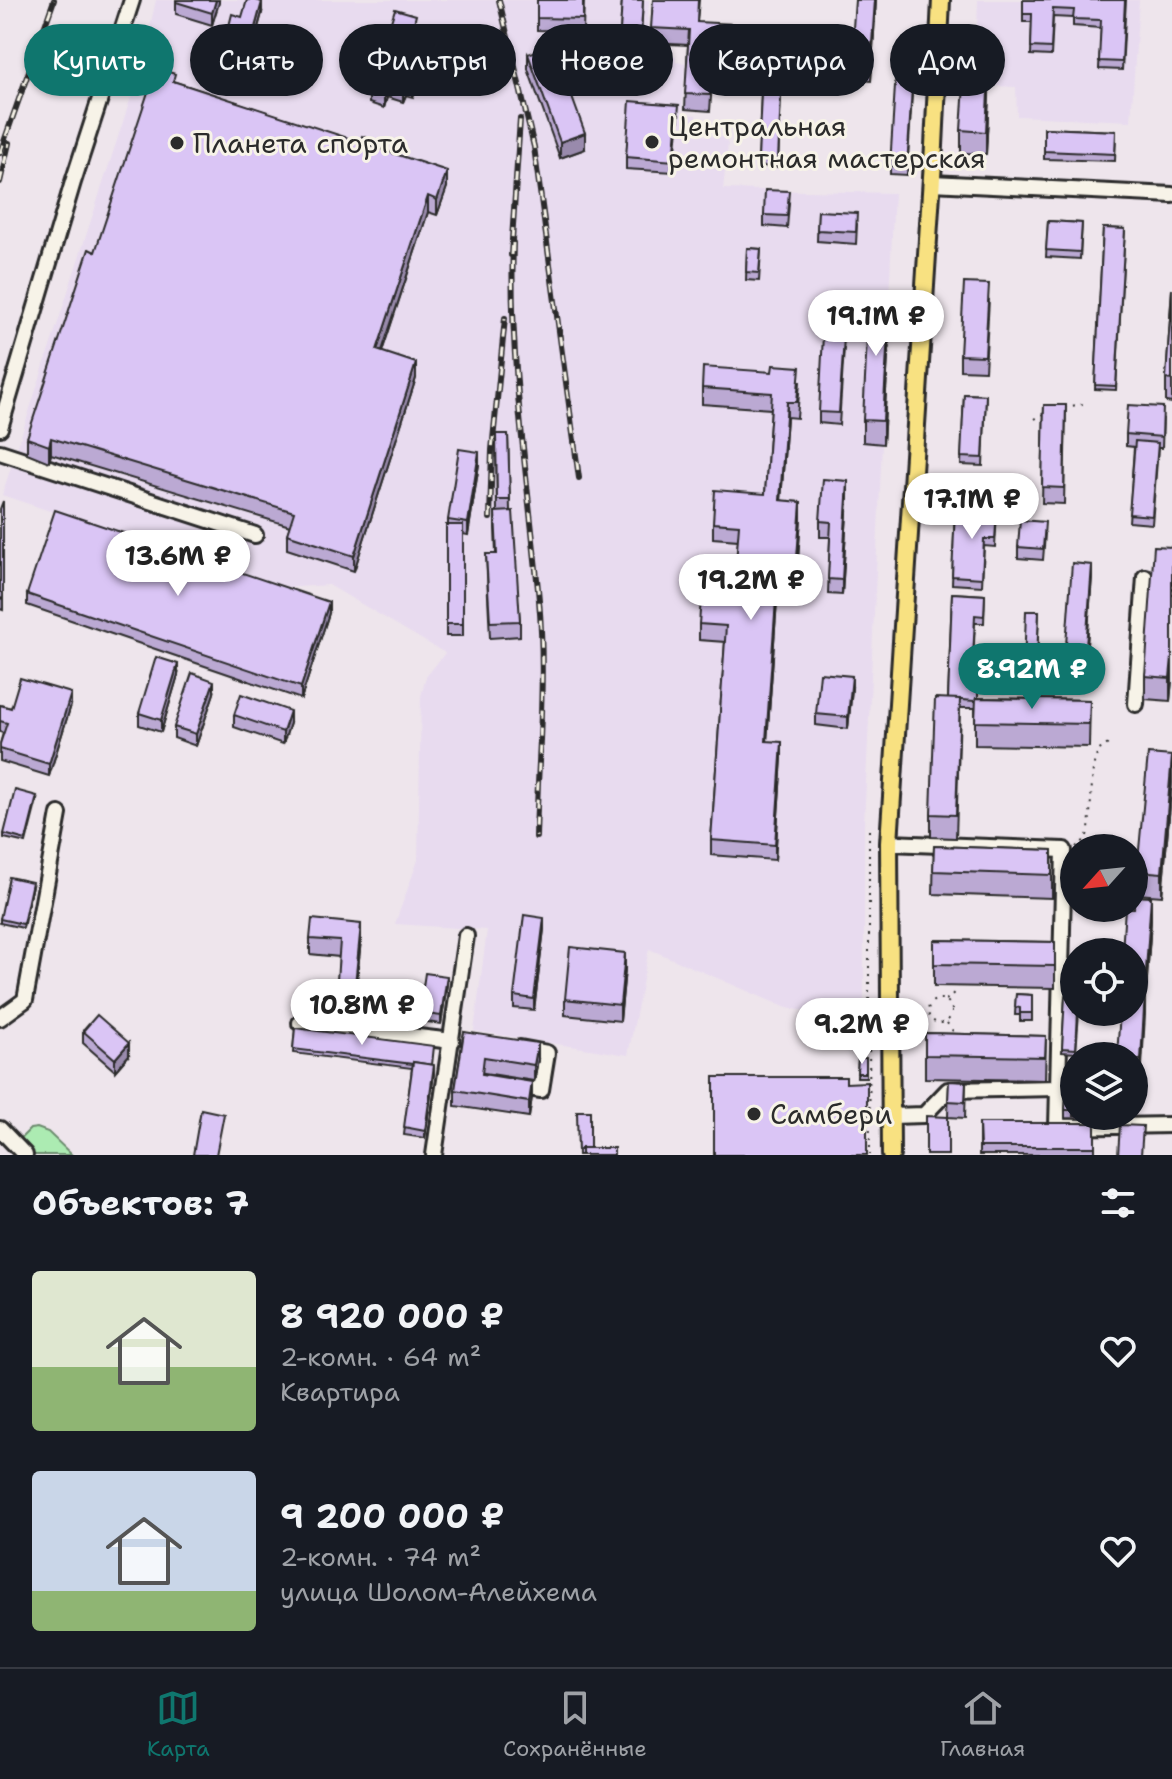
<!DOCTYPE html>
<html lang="ru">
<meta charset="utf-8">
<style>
body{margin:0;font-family:"Shantell Sans",sans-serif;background:#242831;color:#f1f3f6;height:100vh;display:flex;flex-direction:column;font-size:30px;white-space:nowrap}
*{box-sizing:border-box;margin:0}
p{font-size:26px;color:#9ea1a6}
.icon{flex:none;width:44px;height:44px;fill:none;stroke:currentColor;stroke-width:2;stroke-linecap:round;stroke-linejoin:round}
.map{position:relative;height:1155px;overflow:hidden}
.sheet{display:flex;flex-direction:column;background:#171b24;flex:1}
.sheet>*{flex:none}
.hud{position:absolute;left:24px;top:24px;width:1124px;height:72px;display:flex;gap:16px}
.needle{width:52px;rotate:243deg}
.controls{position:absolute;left:1060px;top:834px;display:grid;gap:16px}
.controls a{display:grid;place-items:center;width:88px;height:88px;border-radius:50%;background:#171b24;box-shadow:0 2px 6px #0004;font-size:40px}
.price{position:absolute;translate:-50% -68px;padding:0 18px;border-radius:28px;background:#fff;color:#222;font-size:26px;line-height:52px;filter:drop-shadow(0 2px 4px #0008)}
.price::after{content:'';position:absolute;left:50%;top:48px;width:24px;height:18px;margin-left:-12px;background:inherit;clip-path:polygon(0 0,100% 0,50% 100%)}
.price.current{background:#0f766e;color:#fff}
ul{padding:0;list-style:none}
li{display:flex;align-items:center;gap:24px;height:200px;padding:0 32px}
li span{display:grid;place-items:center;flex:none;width:224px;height:160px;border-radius:8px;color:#555}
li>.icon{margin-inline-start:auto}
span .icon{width:96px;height:96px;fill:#fffc;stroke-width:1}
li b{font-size:34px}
h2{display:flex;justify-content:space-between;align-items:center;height:96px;padding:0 32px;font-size:34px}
.pill{padding:0 28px;border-radius:36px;background:#171b24;box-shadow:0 2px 6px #0004;font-size:28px;line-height:72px}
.pill.current{background:#0f766e;color:#fff}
.tabs{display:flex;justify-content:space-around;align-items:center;height:112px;border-top:2px solid #363941;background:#171b24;font-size:22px;color:#9ea1a6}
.tabs a{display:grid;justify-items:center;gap:4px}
.tabs .current{color:#0f766e}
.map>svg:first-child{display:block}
.built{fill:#e8dbef}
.green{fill:#acebb2;stroke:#6c8b6e;stroke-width:2}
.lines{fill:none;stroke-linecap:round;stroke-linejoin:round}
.minor-casing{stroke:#2b2b2b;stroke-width:20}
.major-casing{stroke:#2b2b2b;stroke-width:22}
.path{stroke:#2b2b2b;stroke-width:2;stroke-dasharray:2 6;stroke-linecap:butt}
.minor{stroke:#f7f3e8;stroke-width:14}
.major{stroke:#f8e181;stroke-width:16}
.rail-casing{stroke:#2b2b2b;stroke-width:6}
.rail{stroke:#f7f3e8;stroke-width:3;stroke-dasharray:9;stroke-linecap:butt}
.wall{fill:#bba9d3;stroke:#2b2b2b;stroke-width:2}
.shaded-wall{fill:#998aac;stroke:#2b2b2b;stroke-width:2}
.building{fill:#dac5f5;stroke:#2b2b2b;stroke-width:2}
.poi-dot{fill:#2b2b2b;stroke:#f7f3e8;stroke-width:3}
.labels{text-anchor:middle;stroke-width:6;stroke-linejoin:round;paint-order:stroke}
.poi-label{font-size:28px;fill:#2b2b2b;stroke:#f7f3e8;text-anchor:start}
</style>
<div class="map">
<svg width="1172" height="1155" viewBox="0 0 1172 1155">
<rect width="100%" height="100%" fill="#eee5ec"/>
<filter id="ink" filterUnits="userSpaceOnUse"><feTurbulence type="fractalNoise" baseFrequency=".0125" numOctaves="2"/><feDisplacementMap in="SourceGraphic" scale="16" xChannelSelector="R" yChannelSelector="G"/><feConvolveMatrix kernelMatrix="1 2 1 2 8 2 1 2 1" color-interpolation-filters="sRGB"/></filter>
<g filter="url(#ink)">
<!-- built -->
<g class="built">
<path d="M156,0H649L646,55L676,57V62L685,63L682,114L696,115L695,135L723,137L728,144L723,189L894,193L864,824V1017L858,1019L787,1008L649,949L628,1055L474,1031L487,930L395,924L418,860L421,696L426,677L445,653L329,585L280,588L2,495L142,63Z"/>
<path d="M978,0H1139L1131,121L1017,116L1016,87L975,85Z"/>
</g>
<!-- green -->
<path class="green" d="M37,1128L48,1132L72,1155H34L19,1140L30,1129Z"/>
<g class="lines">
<!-- minor casing -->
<g class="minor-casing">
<g id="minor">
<path d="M932,183L1172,195"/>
<path d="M0,428L73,182L132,0"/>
<path d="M0,452L255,535"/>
<path d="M1136,704L1145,577"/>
<path d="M889,843L1064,850L1057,1127L1172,1125"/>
<path d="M0,1018L25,1000L59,814"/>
<path d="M300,1023L452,1041"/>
<path d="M515,1086L541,1090L547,1053L520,1048"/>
<path d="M891,1116L924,1115L948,1090L1058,1088"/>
<path d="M0,1129L25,1155"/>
<path d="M434,1155L466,936"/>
</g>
</g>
<!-- major casing -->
<g class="major-casing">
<path id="major" d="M891,1155L889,843L934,146L941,0"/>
</g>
<!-- path -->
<g class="path">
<path d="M1065,407L1083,404"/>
<path d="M1035,419L1044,413"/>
<path d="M869,830V1016"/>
<path d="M1076,847L1085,840L1089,831L1093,767L1098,751L1111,742"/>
<circle cx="940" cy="1011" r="12"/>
<path d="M946,1000L956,991"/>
<path d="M947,1023L955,1034"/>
<path d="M869,1042L870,1155"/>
</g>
<!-- minor -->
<use href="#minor" class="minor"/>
<!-- major -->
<use href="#major" class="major"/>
<!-- rail casing -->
<g class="rail-casing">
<g id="rail">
<path d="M499,0L534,147L579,478"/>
<path d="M0,153L54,0"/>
<path d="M0,182L9,143"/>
<path d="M513,243C509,364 528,480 539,600C546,678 538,758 536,837"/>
<path d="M511,255L520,119"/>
<path d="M490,518L492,450L505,318"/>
</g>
</g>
<!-- rail -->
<use href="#rail" class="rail"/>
</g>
<!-- wall -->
<g class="wall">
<path d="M219,0L212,25L176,14V2Z"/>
<path d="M537,0H584L583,31L537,30Z"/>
<path d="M622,0H643L639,74L618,73Z"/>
<path d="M653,0H699L697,22L735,40L734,70L713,69L710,111L685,109L688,45L651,43Z"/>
<path d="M876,0L871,81L851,79V56Z"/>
<path d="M1023,0H1126L1122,70L1099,69L1101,28L1073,26V18L1053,17L1051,56L1031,55L1032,22H1023Z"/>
<path d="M262,13L254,42L247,40L244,51L227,45V34Z"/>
<path d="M416,28L423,42L414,71L418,83L413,97L406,95L403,102L387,97L384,108L369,103V91Z"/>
<path d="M528,54L585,149L560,158L528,69Z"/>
<path d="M913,79L907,175L890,174V166Z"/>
<path d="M175,82L373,147L447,187L437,215L428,212L382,352L416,378L354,571L287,549V534L290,526L51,454L49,462L27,453V438Z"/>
<path d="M761,93L781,94L778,167L758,166Z"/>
<path d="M989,95L986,154L961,153V130Z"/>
<path d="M679,116L674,172L626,169V157Z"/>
<path d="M1044,128L1116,131L1115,161L1044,159Z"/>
<path d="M789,203L787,228L764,226V215Z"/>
<path d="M818,211L857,224L856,244L817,241Z"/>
<path d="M1048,221L1082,223L1080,259L1046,257Z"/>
<path d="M1103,228L1125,229L1116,390L1095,389Z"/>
<path d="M747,248L761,249L759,281L746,280Z"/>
<path d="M1172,289V403L1166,402V379Z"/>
<path d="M989,299L985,371L960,370V355Z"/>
<path d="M890,320L883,444L863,442V420Z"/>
<path d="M844,348L839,425L819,423V412Z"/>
<path d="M800,382L797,418L787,417L781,500L801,517L795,601L777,600L767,741L782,757L775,860L711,855V840L725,642L699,640V624L735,575L738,540L713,538V523L765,494L771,409L702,404V388Z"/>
<path d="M964,394L986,395L983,466L961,465Z"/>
<path d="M1044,405H1066L1064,504L1042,503Z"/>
<path d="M1163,419L1162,448H1158L1152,524L1129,522L1134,447L1126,446V434Z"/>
<path d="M496,434H508L510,511L520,621V636L490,638L486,554H496L495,528V512H497Z"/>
<path d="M479,464L468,535L463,534V636H446V525H448V520Z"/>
<path d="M848,496L842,595L828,594L830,537H820V521Z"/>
<path d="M0,509L3,599V610L0,609Z"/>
<path d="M955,510L997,512L995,547L984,546L982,586L952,584Z"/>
<path d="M1045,534L1043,560L1018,558V547Z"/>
<path d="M1172,547V680L1170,701L1145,699V676Z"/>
<path d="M1092,576L1086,658L1066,657V645Z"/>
<path d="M952,593L985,595L984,623H975L972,683L978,698L1090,700L1089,747L975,745V708H960L956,838L931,837V814L948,699Z"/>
<path d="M27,594L329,613L301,699L27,605Z"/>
<path d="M1039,611L1036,694L1003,692L1004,667L1024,668Z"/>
<path d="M178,675L161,732L139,725V713Z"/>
<path d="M852,688L848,729L816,725V714Z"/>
<path d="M214,693L196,746L174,738V727Z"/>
<path d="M0,705L11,708L71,705L49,776L0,761V744L3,733L0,732Z"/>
<path d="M234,715L290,723L283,744L234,727Z"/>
<path d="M1172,756V782L1162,896L1137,894V871Z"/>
<path d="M37,800L26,843L4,838V834Z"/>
<path d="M934,846L1052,850V898L933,894Z"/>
<path d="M32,886L23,928L0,923V918Z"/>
<path d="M1151,920L1146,993H1145L1141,1083H1134V952Z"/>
<path d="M544,929L534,1010L514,1008V996Z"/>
<path d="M310,939H361L354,1010L336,1009L339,957L310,954Z"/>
<path d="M934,940L1055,942V988L934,986Z"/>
<path d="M625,969L620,1021L565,1015V999Z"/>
<path d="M447,984L441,1024L419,1021V1013Z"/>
<path d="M1016,994L1032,995V1021H1020V1015H1015Z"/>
<path d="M1065,996L1079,1012L1076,1053L1062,1052Z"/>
<path d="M295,1028L432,1065L434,1073L425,1138L404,1135L412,1068L293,1053Z"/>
<path d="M83,1031L129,1055L115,1071L83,1043Z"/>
<path d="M464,1032L538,1059L534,1081L484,1073V1074L532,1097L529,1117L455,1106V1090Z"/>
<path d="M925,1033L1046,1036L1045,1080L925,1078Z"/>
<path d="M858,1058H866V1077H857Z"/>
<path d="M1074,1067V1116H1089V1119L1065,1118V1110Z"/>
<path d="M949,1081L966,1082L965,1118L948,1117Z"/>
<rect x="979" y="1123" width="116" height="32"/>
</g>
<!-- shaded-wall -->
<g class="shaded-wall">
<path d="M216,0H219V3L212,25V13Z"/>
<path d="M875,0H876L871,81V58Z"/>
<path d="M262,2V13L254,42V31Z"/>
<path d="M247,29V40L244,51V39Z"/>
<path d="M423,31V42L411,81V70Z"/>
<path d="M418,72V83L413,97V86Z"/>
<path d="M989,72V95L986,154V132Z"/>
<path d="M406,83V95L403,102V91Z"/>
<path d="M387,86V97L384,108V96Z"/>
<path d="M585,133V149L560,158V142Z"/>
<path d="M447,171V187L437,215V200Z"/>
<path d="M428,196V212L377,366V350Z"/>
<path d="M890,297V320L883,444V421Z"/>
<path d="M416,363V378L354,571V556Z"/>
<path d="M787,402V417L780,515V500Z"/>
<path d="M51,438V454L49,462V446Z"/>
<path d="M479,452V464L468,535V523Z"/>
<path d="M848,481V496L842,595V580Z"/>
<path d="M801,502V517L795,601V586Z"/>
<path d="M1092,565V576L1086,658V647Z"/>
<path d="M777,585V600L766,756V741Z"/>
<path d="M329,602V613L301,699V687Z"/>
<path d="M1172,657V680L1170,701V678Z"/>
<path d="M178,664V675L161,732V720Z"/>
<path d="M852,676V688L848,729V717Z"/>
<path d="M214,681V693L196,746V734Z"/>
<path d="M71,693V705L49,776V764Z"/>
<path d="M290,711V723L283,744V732Z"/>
<path d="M782,742V757L775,860V845Z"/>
<path d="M1172,759V782L1162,896V873Z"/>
<path d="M1151,897V920L1146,993V970Z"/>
<path d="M544,918V929L534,1010V999Z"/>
<path d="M361,924V939L354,1010V995Z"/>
<path d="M625,953V969L620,1021V1005Z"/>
<path d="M447,976V984L441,1024V1016Z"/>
<path d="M1145,992V1015L1141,1083V1060Z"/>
<path d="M129,1043V1055L115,1071V1059Z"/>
<path d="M538,1043V1059L534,1081V1065Z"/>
<path d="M434,1065V1073L425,1138V1131Z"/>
<path d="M532,1082V1097L529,1117V1102Z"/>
</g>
<!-- building -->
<g class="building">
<path d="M176,0H216L212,13L176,2Z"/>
<path d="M247,0H256L262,2L254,31L247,29L244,39L227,34L232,14L242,17Z"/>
<path d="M537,0H583V19L537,18Z"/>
<path d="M622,0H643L639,63L618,61Z"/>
<path d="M653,0H698L697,22L735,24L734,55L713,54L710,95L685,94L689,30L651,28Z"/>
<path d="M855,0H875L871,58L851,56Z"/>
<path d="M1023,0H1125L1122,62L1099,61L1101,20L1073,19L1074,10L1053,9L1051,48L1031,47L1032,14H1023Z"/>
<path d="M395,9L416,15L413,27L423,31L411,70L418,72L413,86L406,83L403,91L387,86L384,96L369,91Z"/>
<path d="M553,45L585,133L560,142L528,54Z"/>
<path d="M156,68L175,74L173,81L360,142L362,136L373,140L371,146L447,171L437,200L428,196L377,350L416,363L354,556L287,534L294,512L51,438L49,446L27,438L89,249L95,252Z"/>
<path d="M896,70L913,71L907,167L890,166Z"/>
<path d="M965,70L989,72L986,132L961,130Z"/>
<path d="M761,93L781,94L778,160L758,159Z"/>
<path d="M630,101L679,105L674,161L626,157Z"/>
<path d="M1044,128L1116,131L1115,154L1044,151Z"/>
<path d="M765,190L789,191L787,216L764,215Z"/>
<path d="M818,211L857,213L856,232L817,230Z"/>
<path d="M1048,221L1082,223L1080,252L1046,250Z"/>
<path d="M1103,228L1125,229L1116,386L1095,385Z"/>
<path d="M747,248L761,249L759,273L746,272Z"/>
<path d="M964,283L989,284L985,356L960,355Z"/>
<path d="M1172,289V380L1166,379Z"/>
<path d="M869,296L890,297L883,421L863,420Z"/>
<path d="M823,335L844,337L839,413L819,412Z"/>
<path d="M773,365L800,367L797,402H787L780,500L801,502L795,586L777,585L766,741L782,742L775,845L711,840L726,626L699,624L703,573L735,575L739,525L713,523L715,490L765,494L772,393L702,388L703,367L772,372Z"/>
<path d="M964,394L986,395L983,458L961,457Z"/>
<path d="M1044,405H1066L1064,488L1042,487Z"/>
<path d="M1128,405L1163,407L1162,437L1126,434Z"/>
<path d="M496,434H508L510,500H497Z"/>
<path d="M1135,441L1158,443L1152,516L1129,514Z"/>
<path d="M459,449L479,452L468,523L448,520Z"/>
<path d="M823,479L848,481L842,580L828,579L831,522L820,521Z"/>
<path d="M3,501V599L0,598V509Z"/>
<path d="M55,510L329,602L301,687L27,594Z"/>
<path d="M955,510L997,512L995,539H984L982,578L952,576Z"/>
<path d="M513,511L520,621L490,622L486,554H497L495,512Z"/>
<path d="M1020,520L1045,522L1043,549L1018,547Z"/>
<rect x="446" y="525" width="17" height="99"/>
<path d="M1154,546L1172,547V657L1170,678L1145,676Z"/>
<path d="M1072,563L1092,565L1086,647L1066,645Z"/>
<path d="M952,593L985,595L984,616L975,615L972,683L978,684V698H976L975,701L948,699Z"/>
<path d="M1026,611H1039L1036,682L1003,680L1004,667L1024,668Z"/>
<path d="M156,657L178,664L161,720L139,713Z"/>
<path d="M192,673L214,681L196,734L174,727Z"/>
<path d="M820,673L852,676L848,717L816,714Z"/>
<path d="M20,678L71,693L49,764L0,749V744L7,723L0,721V705L11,708Z"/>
<path d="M241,694L290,711L283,732L234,715Z"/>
<path d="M935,698L960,699L956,815L931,814Z"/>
<path d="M976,698L1090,700L1089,724L975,722Z"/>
<path d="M1148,754L1172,756L1162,873L1137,871Z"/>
<path d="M15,790L37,796L26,840L4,834Z"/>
<path d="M934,846L1052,850V875L933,871Z"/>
<path d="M9,877L32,882L23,924L0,919Z"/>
<path d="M1134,896L1151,897L1146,970H1134V952H1122L1125,908H1134Z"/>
<path d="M524,915L544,918L534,999L514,996Z"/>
<path d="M312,919L361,924L354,995L336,993L340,941L310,939Z"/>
<path d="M934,940L1055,942V966L934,964Z"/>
<path d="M570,947L625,953L620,1005L565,999Z"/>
<path d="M425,973L447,976L441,1016L419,1013Z"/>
<path d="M1134,991L1145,992L1141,1060H1134V1056H1117L1120,1012H1134Z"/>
<path d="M1016,994L1032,995V1013H1020V1008L1015,1007Z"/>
<path d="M1065,996L1074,997V1012H1078L1076,1049L1062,1048Z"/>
<path d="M97,1015L129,1043L115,1059L83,1031Z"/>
<path d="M295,1028L434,1046L432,1065L413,1062V1064L293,1049Z"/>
<path d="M464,1032L538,1043L534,1065L484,1057L482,1074L532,1082L529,1102L455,1090Z"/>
<path d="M925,1033L1046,1036L1045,1057L925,1055Z"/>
<path d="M858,1058H866V1073H857Z"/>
<path d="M413,1062L434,1065L425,1131L404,1127Z"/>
<path d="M1068,1067H1074V1110H1065Z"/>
<path d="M714,1077H846V1083L867,1082V1155H714Z"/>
<path d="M949,1081L966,1082L965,1102L948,1101Z"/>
<path d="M201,1109L224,1114L216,1155H193Z"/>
<path d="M577,1111H590V1148H581V1155H578Z"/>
<path d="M926,1116L948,1117V1155H926Z"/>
<path d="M979,1123H1095V1147H980Z"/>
<path d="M1120,1125L1143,1126L1141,1155H1118Z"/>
<rect x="581" y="1148" width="33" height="7"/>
</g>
</g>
<!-- markers -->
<g class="poi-dot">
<circle cx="652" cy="142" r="8"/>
<circle cx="177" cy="143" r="8"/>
<circle cx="754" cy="1114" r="8"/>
</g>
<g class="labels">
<!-- poi labels -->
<g class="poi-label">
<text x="668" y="136">Центральная<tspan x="668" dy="32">ремонтная мастерская</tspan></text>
<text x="193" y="153">Планета спорта</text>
<text x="770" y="1124">Самбери</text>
</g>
</g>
</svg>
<div class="controls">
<a><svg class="needle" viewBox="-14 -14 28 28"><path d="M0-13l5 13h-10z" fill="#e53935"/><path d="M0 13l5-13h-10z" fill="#9ea1a6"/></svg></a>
<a><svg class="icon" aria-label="locate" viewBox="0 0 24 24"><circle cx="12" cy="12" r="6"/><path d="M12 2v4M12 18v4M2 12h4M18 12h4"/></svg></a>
<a><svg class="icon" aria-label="layers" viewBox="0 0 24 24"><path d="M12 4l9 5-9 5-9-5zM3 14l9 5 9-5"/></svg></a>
</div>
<b class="price" style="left:876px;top:358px">19.1M ₽</b>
<b class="price" style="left:972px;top:541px">17.1M ₽</b>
<b class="price" style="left:178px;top:598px">13.6M ₽</b>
<b class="price" style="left:751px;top:622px">19.2M ₽</b>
<b class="price current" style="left:1032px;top:711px">8.92M ₽</b>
<b class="price" style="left:362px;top:1047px">10.8M ₽</b>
<b class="price" style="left:862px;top:1066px">9.2M ₽</b>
<div class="hud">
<a class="pill current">Купить</a>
<a class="pill">Снять</a>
<a class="pill">Фильтры</a>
<a class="pill">Новое</a>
<a class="pill">Квартира</a>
<a class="pill">Дом</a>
</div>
</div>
<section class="sheet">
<h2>Объектов: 7<svg class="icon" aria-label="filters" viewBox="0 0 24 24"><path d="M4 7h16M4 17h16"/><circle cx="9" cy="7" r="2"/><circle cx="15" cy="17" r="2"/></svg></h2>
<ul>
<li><span style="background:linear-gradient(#dfe7d0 60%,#8fb573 0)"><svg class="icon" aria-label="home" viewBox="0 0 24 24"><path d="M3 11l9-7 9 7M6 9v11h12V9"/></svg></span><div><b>8 920 000 ₽</b><p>2-комн. · 64 m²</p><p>Квартира</p></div><svg class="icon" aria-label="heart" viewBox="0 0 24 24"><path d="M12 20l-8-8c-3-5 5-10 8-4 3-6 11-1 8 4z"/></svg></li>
<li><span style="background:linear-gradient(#c9d6e8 75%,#8fb573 0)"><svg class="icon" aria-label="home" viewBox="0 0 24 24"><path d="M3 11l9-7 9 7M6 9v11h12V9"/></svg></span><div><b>9 200 000 ₽</b><p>2-комн. · 74 m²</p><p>улица Шолом-Алейхема</p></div><svg class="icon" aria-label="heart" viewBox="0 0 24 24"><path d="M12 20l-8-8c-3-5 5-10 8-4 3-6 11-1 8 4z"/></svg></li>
</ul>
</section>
<nav class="tabs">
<a class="current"><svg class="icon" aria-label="map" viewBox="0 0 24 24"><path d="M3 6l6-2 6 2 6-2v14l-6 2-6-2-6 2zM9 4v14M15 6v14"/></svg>Карта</a>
<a><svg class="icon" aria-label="saved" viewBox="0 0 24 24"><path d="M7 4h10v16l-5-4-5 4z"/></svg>Сохранённые</a>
<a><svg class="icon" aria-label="home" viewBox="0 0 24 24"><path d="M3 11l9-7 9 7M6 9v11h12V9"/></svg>Главная</a>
</nav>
